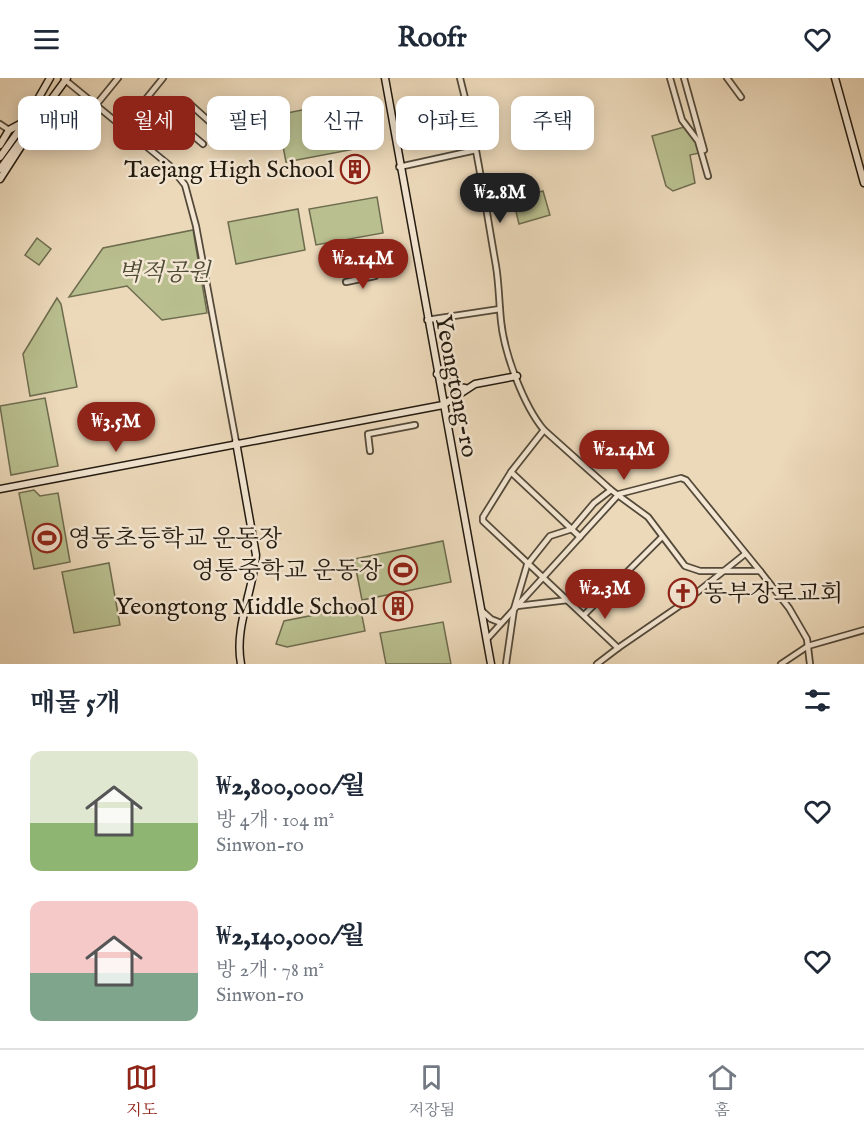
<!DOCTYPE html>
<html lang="ko">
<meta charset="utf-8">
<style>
body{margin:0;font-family:"IM FELL English","Noto Serif KR",serif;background:#f2f2f3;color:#1f2937;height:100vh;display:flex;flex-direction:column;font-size:22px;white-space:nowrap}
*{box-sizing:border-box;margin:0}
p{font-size:20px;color:#747a83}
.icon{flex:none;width:33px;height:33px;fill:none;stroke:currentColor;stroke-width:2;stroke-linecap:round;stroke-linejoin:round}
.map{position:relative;height:586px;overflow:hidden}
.details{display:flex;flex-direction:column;background:#fff;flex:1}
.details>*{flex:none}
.guide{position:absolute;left:18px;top:18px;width:828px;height:54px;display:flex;gap:12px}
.price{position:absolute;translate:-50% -51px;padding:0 14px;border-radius:21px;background:#8f2418;color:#fff;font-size:20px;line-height:39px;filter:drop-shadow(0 2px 3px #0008)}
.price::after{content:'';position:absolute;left:50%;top:36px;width:18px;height:14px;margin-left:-9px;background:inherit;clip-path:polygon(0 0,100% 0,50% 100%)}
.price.on{background:#222;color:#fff}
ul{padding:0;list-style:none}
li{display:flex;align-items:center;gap:18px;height:150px;padding:0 30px}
li span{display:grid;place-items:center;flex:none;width:168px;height:120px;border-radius:12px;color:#555}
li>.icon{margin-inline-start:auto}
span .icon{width:72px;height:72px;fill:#fffc;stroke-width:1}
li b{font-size:26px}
h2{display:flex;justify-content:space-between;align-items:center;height:72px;padding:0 30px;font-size:26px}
.chip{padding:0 21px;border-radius:12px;background:#fff;box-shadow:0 3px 15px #0003;font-size:21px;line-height:54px}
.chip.on{background:#8f2418;color:#fff}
header{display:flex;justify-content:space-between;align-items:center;height:78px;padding:0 30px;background:#fff;font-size:27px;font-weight:700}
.dock{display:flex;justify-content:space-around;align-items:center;height:84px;border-top:2px solid #e0e1e3;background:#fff;font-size:16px;color:#747a83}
.dock a{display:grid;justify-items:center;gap:3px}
.dock .on{color:#8f2418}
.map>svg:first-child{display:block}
.green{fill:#b9bf8f;stroke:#6e6c4f;stroke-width:1.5}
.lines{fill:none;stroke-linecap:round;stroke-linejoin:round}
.street-casing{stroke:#544a3a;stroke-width:8}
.secondary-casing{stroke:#221a0f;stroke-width:9}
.street{stroke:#f3e6d2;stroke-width:4.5}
.secondary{stroke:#f3e6d2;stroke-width:6}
.labels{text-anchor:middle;stroke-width:5;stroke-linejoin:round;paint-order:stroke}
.poi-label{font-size:24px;fill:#221a0f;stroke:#f3e6d2;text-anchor:end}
.park-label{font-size:24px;font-style:italic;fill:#4f4c35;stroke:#f3e6d2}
.street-label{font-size:24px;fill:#221a0f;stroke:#f3e6d2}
</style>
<header><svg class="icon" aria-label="menu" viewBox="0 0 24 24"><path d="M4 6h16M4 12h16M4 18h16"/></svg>Roofr<svg class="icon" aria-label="heart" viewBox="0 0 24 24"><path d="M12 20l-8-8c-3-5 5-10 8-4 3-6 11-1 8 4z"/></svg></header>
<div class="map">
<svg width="864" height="586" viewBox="0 0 864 586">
<rect width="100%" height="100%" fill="#ecd9ba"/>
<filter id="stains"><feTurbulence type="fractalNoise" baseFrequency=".00333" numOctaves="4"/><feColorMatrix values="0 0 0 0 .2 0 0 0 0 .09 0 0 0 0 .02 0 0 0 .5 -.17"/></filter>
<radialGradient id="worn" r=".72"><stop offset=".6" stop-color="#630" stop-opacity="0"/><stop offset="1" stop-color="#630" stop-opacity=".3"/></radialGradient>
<!-- green -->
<g class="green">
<path d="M337,25L338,32L362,27L368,63L359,65L360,70L286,84L277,37Z"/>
<path d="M684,49L695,63L699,75L690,77L695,105L673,113L666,108L652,58Z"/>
<path d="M543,113L550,137L519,146L513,121Z"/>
<path d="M377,119L383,155L316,167L309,131Z"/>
<path d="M298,131L305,172L236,186L228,144Z"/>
<path d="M193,152L207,235L162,242L127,208L69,219L103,170Z"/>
<path d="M37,160L51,171L39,187L25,177Z"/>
<path d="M57,220L61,226L77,309L30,318L23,276Z"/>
<path d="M45,320L58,388L11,397L0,328Z"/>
<path d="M34,412L40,418L58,415L70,484L34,491L19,415Z"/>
<path d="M443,463L451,504L362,522L354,481Z"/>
<path d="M109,485L120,547L74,555L62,494Z"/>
<path d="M360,528L365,553L287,569L276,566L284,543Z"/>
<path d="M443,544L451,586H386L380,555Z"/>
</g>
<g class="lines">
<!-- street casing -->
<g class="street-casing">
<g id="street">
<path d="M460,0C476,62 485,125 496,188C499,206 499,224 501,243C504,274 523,327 544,352L611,412L648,439L685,488L700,493H760L789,530L807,561L810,586"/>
<path d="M670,0L682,42L698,63L708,98"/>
<path d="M684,0L704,72"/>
<path d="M727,0L741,19"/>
<path d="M64,1L169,87L185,107L196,148L236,364"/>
<path d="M96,27L118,0"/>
<path d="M0,46L9,52"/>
<path d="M124,48L163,0"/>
<path d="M203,66L177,44L191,27L210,44"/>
<path d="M399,89L476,72"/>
<path d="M346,204L375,198"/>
<path d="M427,242L500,231"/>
<path d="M544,352L511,394L483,439V443L618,570L597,586"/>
<path d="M370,373L368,356L415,347"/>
<path d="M511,394L580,459"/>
<path d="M517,528L568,522"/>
<path d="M481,532L491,541L501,545"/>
<path d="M584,537L662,459"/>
<path d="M487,561L619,416L681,400L686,402L760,493"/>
<path d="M618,570L685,524L745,476"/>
<path d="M506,586L514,531L527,487L550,458L572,451L594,425L611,412"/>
<path d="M781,586L808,568L864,552"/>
</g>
</g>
<!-- secondary casing -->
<g class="secondary-casing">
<g id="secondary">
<path d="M385,0L491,586"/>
<path d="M835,0L864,105"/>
<path d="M0,67L9,52L22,45"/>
<path d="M0,79L25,44L50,0"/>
<path d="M0,91L67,0"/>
<path d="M0,101L27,59"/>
<path d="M437,296L453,308L465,310"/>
<path d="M236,364L256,477C253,514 234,549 241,586"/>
<path d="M0,411L443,327L475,306L517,298"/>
</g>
</g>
<!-- street -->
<use href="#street" class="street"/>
<!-- secondary -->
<use href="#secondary" class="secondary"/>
</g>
<!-- icons -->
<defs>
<g id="building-ring" transform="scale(1.5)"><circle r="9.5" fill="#f3e6d2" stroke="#8f2418" stroke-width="1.5"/><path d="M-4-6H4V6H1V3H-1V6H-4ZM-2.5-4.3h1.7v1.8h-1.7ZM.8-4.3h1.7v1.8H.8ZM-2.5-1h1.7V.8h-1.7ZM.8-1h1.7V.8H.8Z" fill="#8f2418"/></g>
<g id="stadium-ring" transform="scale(1.5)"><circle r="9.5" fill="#f3e6d2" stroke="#8f2418" stroke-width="1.5"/><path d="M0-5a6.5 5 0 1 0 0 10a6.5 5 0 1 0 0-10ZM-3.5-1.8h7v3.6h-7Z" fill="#8f2418"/></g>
<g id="church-ring" transform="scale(1.5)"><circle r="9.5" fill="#f3e6d2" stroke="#8f2418" stroke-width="1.5"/><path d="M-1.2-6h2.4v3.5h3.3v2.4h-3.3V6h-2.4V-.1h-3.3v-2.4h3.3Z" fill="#8f2418"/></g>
</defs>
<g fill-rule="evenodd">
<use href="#building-ring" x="355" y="91"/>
<use href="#stadium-ring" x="47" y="460"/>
<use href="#stadium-ring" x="403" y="492"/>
<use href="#church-ring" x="683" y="515"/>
<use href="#building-ring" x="398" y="528"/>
</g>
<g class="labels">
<!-- poi labels -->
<g class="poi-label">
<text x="334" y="99">Taejang High School</text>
<text x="68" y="468" text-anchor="start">영동초등학교 운동장</text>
<text x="382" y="500">영통중학교 운동장</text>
<text x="704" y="523" text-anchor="start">동부장로교회</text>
<text x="377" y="536">Yeongtong Middle School</text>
</g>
<!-- park labels -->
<g class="park-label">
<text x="164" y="202">벽적공원</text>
</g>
<!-- street labels -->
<g class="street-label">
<text transform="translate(457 308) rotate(79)" y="8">Yeongtong-ro</text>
</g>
</g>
<rect width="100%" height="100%" filter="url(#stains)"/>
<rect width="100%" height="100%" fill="url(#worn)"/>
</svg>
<b class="price on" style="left:500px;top:146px">₩2.8M</b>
<b class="price" style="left:363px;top:212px">₩2.14M</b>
<b class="price" style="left:116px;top:375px">₩3.5M</b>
<b class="price" style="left:624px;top:403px">₩2.14M</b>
<b class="price" style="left:605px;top:542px">₩2.3M</b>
<div class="guide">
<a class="chip">매매</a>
<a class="chip on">월세</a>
<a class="chip">필터</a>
<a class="chip">신규</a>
<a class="chip">아파트</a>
<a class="chip">주택</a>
</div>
</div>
<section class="details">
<h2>매물 5개<svg class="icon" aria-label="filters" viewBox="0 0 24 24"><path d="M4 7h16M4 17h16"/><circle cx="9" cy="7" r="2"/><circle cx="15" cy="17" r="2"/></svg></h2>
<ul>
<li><span style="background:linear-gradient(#dfe7d0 60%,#8fb573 0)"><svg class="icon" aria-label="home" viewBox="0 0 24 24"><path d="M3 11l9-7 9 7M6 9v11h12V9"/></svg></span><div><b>₩2,800,000/월</b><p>방 4개 · 104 m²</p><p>Sinwon-ro</p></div><svg class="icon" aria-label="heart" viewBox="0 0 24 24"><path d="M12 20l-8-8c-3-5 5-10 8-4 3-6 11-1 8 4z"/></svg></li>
<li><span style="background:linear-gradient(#f6c9c9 60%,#7fa58c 0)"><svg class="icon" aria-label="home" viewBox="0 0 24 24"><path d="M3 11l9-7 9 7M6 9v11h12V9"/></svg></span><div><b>₩2,140,000/월</b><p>방 2개 · 78 m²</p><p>Sinwon-ro</p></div><svg class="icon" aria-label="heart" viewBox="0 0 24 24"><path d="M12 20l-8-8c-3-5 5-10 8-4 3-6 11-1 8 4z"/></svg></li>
</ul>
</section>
<nav class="dock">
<a class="on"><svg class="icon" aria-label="map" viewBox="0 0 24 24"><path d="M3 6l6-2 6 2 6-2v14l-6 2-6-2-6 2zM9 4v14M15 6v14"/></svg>지도</a>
<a><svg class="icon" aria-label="saved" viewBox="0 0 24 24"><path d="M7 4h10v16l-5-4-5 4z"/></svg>저장됨</a>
<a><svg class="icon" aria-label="home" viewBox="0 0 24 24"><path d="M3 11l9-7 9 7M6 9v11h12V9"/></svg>홈</a>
</nav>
